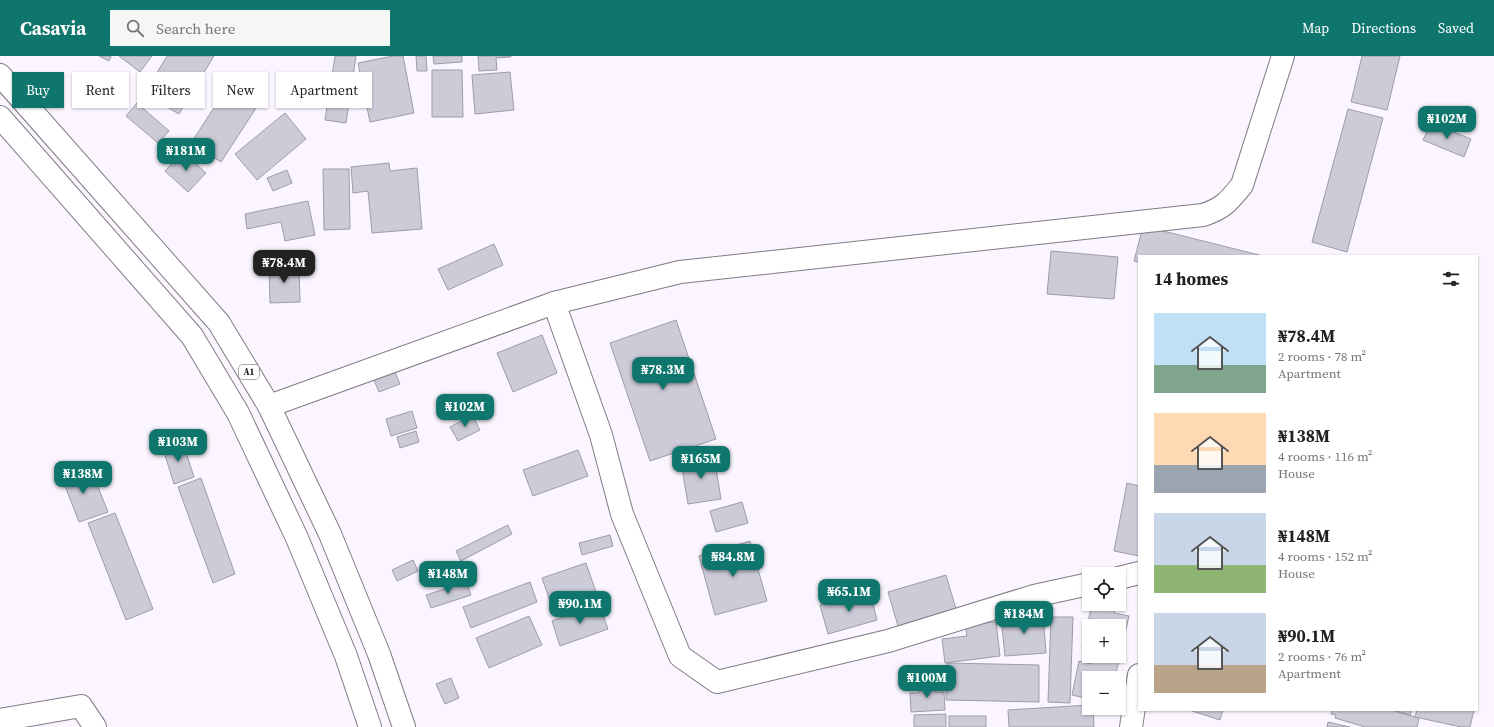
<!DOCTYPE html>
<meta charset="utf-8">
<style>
body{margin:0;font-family:"Source Serif 4",serif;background:#f6f6f6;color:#202124;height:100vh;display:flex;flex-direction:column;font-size:15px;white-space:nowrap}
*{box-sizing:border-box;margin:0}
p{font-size:13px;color:#757577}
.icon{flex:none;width:22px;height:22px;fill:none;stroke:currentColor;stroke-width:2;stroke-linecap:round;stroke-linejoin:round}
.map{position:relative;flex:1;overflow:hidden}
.sheet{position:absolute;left:1138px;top:199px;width:340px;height:456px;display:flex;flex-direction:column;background:#fff;border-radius:0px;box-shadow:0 1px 3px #0004}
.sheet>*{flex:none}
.guide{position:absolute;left:12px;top:16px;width:380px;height:36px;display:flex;gap:8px}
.controls{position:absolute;left:1082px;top:511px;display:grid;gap:8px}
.controls a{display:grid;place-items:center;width:44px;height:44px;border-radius:0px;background:#fff;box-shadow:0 1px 3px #0004;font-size:20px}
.price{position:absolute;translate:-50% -34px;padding:0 9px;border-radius:8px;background:#0f766e;color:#fff;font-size:13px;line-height:26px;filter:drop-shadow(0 1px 2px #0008)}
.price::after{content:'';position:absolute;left:50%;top:24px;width:12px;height:9px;margin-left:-6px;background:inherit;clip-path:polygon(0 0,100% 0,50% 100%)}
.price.on{background:#222;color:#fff}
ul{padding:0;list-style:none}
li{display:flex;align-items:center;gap:12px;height:100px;padding:0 16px}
li span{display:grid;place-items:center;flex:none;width:112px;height:80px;border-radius:0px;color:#555}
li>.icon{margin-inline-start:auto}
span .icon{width:48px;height:48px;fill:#fffc;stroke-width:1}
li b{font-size:17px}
h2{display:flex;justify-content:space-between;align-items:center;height:48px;padding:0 16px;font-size:17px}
.chip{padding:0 14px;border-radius:0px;background:#fff;box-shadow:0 1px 3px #0004;font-size:14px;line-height:36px}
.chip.on{background:#0f766e;color:#fff}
header{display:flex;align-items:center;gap:24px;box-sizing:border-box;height:56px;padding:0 20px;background:#0f766e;color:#fff}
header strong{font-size:19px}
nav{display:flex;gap:22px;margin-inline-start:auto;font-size:14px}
.search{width:280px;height:36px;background:#f6f6f6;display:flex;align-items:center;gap:10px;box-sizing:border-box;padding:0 14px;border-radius:0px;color:#757577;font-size:15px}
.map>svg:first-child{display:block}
.building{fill:#cccbd8;stroke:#9d9da9}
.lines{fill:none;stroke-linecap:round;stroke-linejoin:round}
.minor-casing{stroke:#817b85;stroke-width:24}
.highway-casing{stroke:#817b85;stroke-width:24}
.minor{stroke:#fff;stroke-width:22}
.highway{stroke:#fff;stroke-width:22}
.labels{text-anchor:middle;stroke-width:3.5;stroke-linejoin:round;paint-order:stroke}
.shield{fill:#fff;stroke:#585659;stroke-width:1}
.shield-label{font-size:9px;font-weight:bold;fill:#100e12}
</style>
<header>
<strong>Casavia</strong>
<div class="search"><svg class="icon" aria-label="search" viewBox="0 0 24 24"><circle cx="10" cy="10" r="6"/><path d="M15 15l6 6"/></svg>Search here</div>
<nav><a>Map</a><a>Directions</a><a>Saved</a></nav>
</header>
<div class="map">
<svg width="1494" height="671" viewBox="0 0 1494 671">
<rect width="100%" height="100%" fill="#faf5fe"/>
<!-- building -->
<g class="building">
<path d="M99,0H111L109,5Z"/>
<path d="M119,0H152L140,16Z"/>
<path d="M167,0H214L179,58L144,38Z"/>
<path d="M335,0H356L346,67L325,64Z"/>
<path d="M393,0H403L414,57L370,66L358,7Z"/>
<path d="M416,0H426L427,15H417Z"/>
<path d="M433,0H462V6L434,8Z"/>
<path d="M478,0H511V1L496,2L497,14L479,15Z"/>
<path d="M1362,0H1400L1387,54L1351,46Z"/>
<path d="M432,14H462L463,61H432Z"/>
<path d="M510,16L514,54L475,58L472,19Z"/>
<path d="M230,27L260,46L221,106L191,87Z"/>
<path d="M137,47L169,75L158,87L126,60Z"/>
<path d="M1348,53L1383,62L1347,196L1312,186Z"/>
<path d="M285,57L306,83L257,124L235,98Z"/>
<path d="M1431,67L1471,83L1464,101L1423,84Z"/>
<path d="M183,96L206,117L188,136L165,115Z"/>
<path d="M389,107L390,115L417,112L422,173L372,177L368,135L353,137L351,111Z"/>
<path d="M323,113H349L350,173L324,174Z"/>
<path d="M287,114L292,127L273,135L267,122Z"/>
<path d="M308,145L315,179L285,185L281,166L247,173L245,158Z"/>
<path d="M1143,170L1263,200H1139V206L1134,205Z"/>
<path d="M494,188L503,209L448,234L438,213Z"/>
<path d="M1051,195L1118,201L1114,243L1047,238Z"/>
<path d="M299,209L300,246L270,247L269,210Z"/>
<path d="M676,264L716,383L650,405L610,287Z"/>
<path d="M542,279L557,317L513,336L497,297Z"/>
<path d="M394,314L400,328L379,336L373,322Z"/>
<path d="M412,355L417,372L391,380L386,363Z"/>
<path d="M472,359L480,374L458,385L450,371Z"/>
<path d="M416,375L419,386L400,392L397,381Z"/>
<path d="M183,387L194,421L174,428L163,393Z"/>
<path d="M578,394L588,420L533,440L523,414Z"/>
<path d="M714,400L721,443L688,448L681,406Z"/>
<path d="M79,409L87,429L96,426L108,456L79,466L60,417Z"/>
<path d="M201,422L235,518L213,527L178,431Z"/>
<path d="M1127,427L1139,430V500L1114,495Z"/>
<path d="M742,446L748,467L716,476L710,455Z"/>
<path d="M115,457L153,553L126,564L88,467Z"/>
<path d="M508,469L512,478L461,505L456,495Z"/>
<path d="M610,479L613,490L582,499L579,487Z"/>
<path d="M750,485L767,545L715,559L699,500Z"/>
<path d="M413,504L418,515L397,525L392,514Z"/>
<path d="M586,507L597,539L553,554L542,522Z"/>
<path d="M946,519L956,553L898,570L888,536Z"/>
<path d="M466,526L471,539L431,552L426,539Z"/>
<path d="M530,526L537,546L471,572L463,551Z"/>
<path d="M870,536L877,564L828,578L820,549Z"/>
<path d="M599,548L608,573L560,590L552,565Z"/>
<path d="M1102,550L1115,553L1114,557L1129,560L1115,622H1089V643L1072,639L1079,605L1091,608L1093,600H1119V570H1089V594L1082,592L1091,553L1101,555Z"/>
<path d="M1043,557L1046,597L1005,600L1001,561Z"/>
<path d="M529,560L542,589L489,612L476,582Z"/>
<path d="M1051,561H1073L1070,647L1048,646Z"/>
<path d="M996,566L1000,600L945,607L942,583L967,580L965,569Z"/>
<path d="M947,607L1039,609V646L946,644Z"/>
<path d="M451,622L459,642L445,648L436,628Z"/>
<path d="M918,627H935V636H944L945,654L911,656L910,637H919Z"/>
<path d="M1089,649V652H1093L1094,671H1009L1008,654Z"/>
<path d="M1189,654H1223L1220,664Z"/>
<path d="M1332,654H1391L1419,662L1417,671H1365L1335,662L1336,659L1331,658Z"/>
<path d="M1394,654H1412L1410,659Z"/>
<path d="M1417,654H1474L1470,671H1461L1415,661Z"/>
<path d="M946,658V671H914V659Z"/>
<rect x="949" y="660" width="37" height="11"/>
<path d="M1328,666L1350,671H1327Z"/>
</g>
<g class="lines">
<!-- minor casing -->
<g class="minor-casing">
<g id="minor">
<path d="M554,247L601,379L622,458L680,600L717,626L888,585L1034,540L1089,528"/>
<path d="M269,350L554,247L680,216L1203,159C1224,152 1228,146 1242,129L1283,0"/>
<path d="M1119,522L1139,517"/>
<path d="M0,664L81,650L95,671"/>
<path d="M1131,671L1139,619"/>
</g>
</g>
<!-- highway casing -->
<g class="highway-casing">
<g id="highway">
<path d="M0,19L219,267L269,350L330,478L379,598L404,671"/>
<path d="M0,61L192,280L238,357L297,482L346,600L370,671"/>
</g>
</g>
<!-- minor -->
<use href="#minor" class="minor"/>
<!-- highway -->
<use href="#highway" class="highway"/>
</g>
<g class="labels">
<!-- shield labels -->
<rect class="shield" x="239" y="309" width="20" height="14" rx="3"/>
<g class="shield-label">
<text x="249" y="319">A1</text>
</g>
</g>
</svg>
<div class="controls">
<a><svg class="icon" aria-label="locate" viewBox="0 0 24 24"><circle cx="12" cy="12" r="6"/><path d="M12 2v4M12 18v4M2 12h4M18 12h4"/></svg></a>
<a>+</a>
<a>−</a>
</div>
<b class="price" style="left:1447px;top:84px">₦102M</b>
<b class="price" style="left:186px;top:116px">₦181M</b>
<b class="price on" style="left:284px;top:228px">₦78.4M</b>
<b class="price" style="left:663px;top:335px">₦78.3M</b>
<b class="price" style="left:465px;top:372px">₦102M</b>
<b class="price" style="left:178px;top:407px">₦103M</b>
<b class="price" style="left:701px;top:424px">₦165M</b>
<b class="price" style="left:83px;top:439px">₦138M</b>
<b class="price" style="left:733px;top:522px">₦84.8M</b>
<b class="price" style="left:448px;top:539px">₦148M</b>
<b class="price" style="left:849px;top:557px">₦65.1M</b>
<b class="price" style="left:580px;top:569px">₦90.1M</b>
<b class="price" style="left:1024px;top:579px">₦184M</b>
<b class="price" style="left:927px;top:643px">₦100M</b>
<div class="guide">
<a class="chip on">Buy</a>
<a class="chip">Rent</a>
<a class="chip">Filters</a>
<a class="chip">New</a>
<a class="chip">Apartment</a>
</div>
<section class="sheet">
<h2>14 homes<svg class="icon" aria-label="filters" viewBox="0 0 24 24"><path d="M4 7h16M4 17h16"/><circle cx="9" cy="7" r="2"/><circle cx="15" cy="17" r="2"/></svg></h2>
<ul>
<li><span style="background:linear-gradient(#bfe0f5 65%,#7fa58c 0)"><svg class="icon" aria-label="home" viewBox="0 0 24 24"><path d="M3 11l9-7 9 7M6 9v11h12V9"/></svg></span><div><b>₦78.4M</b><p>2 rooms · 78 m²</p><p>Apartment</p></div></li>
<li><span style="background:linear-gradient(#ffd9b3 65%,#9aa5b1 0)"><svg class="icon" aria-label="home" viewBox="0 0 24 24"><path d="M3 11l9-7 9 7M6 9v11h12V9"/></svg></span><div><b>₦138M</b><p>4 rooms · 116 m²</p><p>House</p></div></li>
<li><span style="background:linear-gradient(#c9d6e8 65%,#8fb573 0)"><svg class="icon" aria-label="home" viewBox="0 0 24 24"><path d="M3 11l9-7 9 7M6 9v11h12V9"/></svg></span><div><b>₦148M</b><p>4 rooms · 152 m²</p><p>House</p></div></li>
<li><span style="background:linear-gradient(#c9d6e8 65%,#b9a48a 0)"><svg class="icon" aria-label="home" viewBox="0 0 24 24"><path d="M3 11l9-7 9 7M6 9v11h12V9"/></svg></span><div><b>₦90.1M</b><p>2 rooms · 76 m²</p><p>Apartment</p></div></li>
</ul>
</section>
</div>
